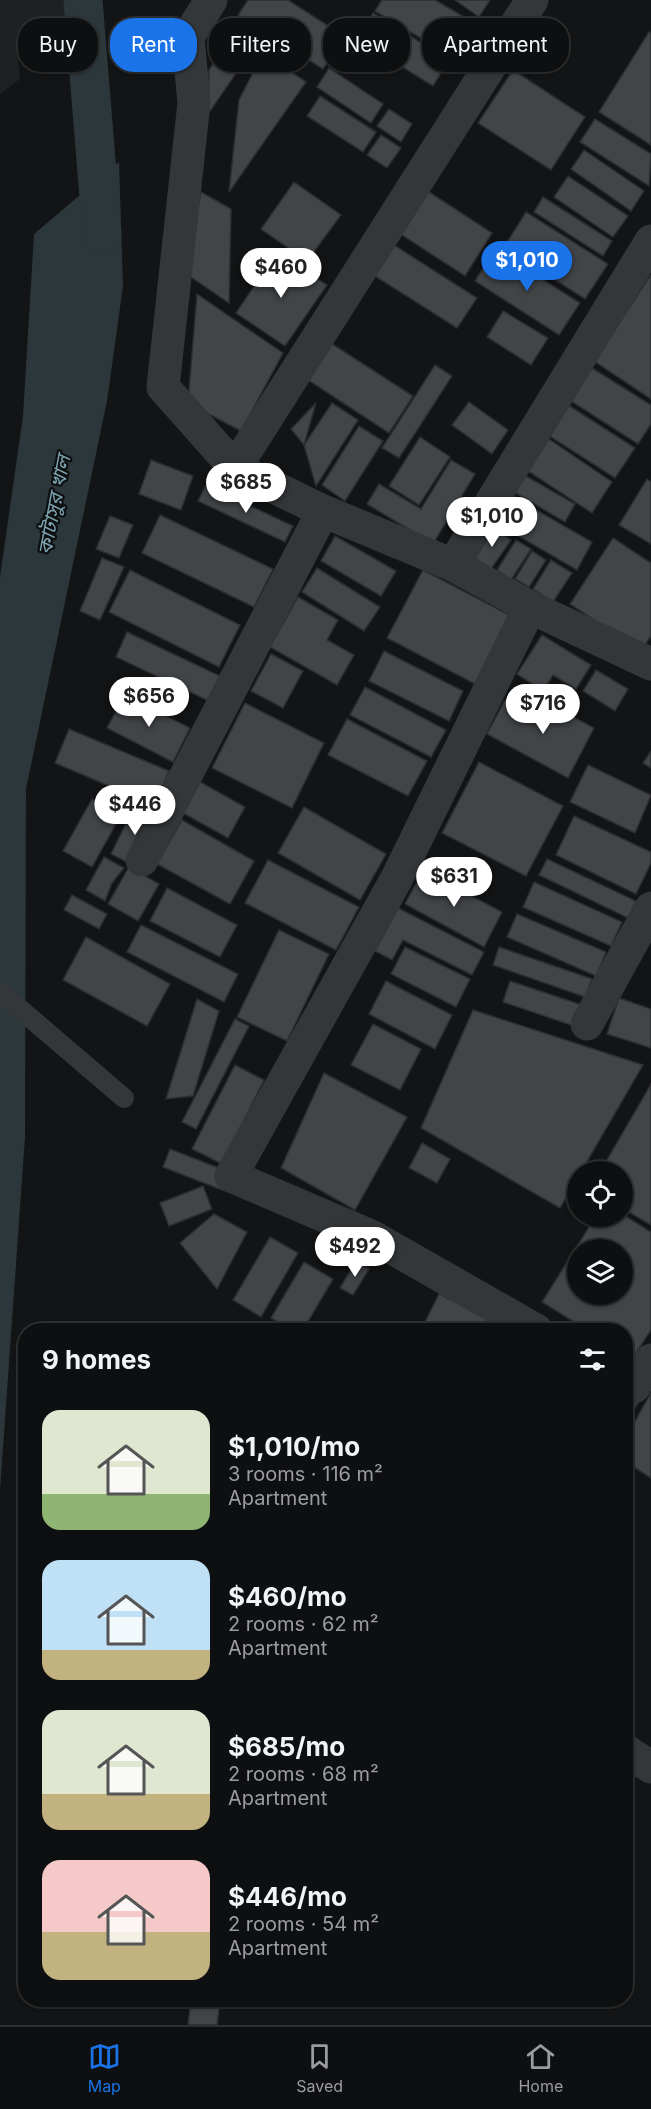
<!DOCTYPE html>
<meta charset="utf-8">
<style>
body{margin:0;font-family:Inter,"Noto Sans Bengali",sans-serif;background:#171819;color:#f1f3f6;height:100vh;display:flex;flex-direction:column;font-size:22px;white-space:nowrap}
*{box-sizing:border-box;margin:0}
p{font-size:20px;color:#9b9c9f}
.icon{flex:none;width:33px;height:33px;fill:none;stroke:currentColor;stroke-width:2;stroke-linecap:round;stroke-linejoin:round}
.map{position:relative;flex:1;overflow:hidden}
.details{position:absolute;left:18px;top:1323px;width:615px;height:684px;display:flex;flex-direction:column;background:#0e0f10;border-radius:24px;box-shadow:0 2px 4px #0004,0 0 0 2px #2e2f30}
.details>*{flex:none}
.guide{position:absolute;left:18px;top:18px;width:615px;height:54px;display:flex;gap:12px}
.controls{position:absolute;left:567px;top:1161px;display:grid;gap:12px}
.controls a{display:grid;place-items:center;width:66px;height:66px;border-radius:50%;background:#0e0f10;box-shadow:0 2px 4px #0004,0 0 0 2px #2e2f30;font-size:30px}
.price{position:absolute;translate:-50% -51px;padding:0 14px;border-radius:21px;background:#fff;color:#222;font-size:20px;line-height:39px;filter:drop-shadow(0 2px 3px #0008)}
.price::after{content:'';position:absolute;left:50%;top:36px;width:18px;height:14px;margin-left:-9px;background:inherit;clip-path:polygon(0 0,100% 0,50% 100%)}
.price.selected{background:#1a73e8;color:#fff}
ul{padding:0;list-style:none}
li{display:flex;align-items:center;gap:18px;height:150px;padding:0 24px}
li span{display:grid;place-items:center;flex:none;width:168px;height:120px;border-radius:18px;color:#555}
li>.icon{margin-inline-start:auto}
span .icon{width:72px;height:72px;fill:#fffc;stroke-width:1}
li b{font-size:26px}
h2{display:flex;justify-content:space-between;align-items:center;height:72px;padding:0 24px;font-size:26px}
.pill{padding:0 21px;border-radius:24px;background:#0e0f10;box-shadow:0 2px 4px #0004,0 0 0 2px #2e2f30;font-size:21px;line-height:54px}
.pill.selected{background:#1a73e8;color:#fff}
.dock{display:flex;justify-content:space-around;align-items:center;height:84px;border-top:2px solid #2e2f30;background:#0e0f10;font-size:16px;color:#9b9c9f}
.dock a{display:grid;justify-items:center;gap:3px}
.dock .selected{color:#1a73e8}
.map>svg:first-child{display:block}
.built{fill:#1f2022}
.water{fill:#2c373b}
.lines{fill:none;stroke-linecap:round;stroke-linejoin:round}
.canal{stroke:#2c373b;stroke-width:39}
.building{fill:#424548;stroke:#2d2e31;stroke-width:1.5;fill-rule:evenodd}
.lane{stroke:#34373a;stroke-width:20}
.street{stroke:#34373a;stroke-width:33}
.labels{text-anchor:middle;stroke-width:4.5;stroke-linejoin:round;paint-order:stroke}
.water-label{font-size:20px;font-style:italic;fill:#7ca4b0;stroke:#0e0f10}
</style>
<div class="map">
<svg width="651" height="2025" viewBox="0 0 651 2025">
<rect width="100%" height="100%" fill="#131415"/>
<!-- built -->
<path class="built" d="M0,0H67L69,26L16,39L20,79L0,94Z"/>
<!-- water -->
<path class="water" d="M119,162L123,286L107,401L26,789L25,1137L0,1490V577L23,416L34,234Z"/>
<g class="lines">
<!-- canal -->
<path class="canal" d="M83,0L102,234"/>
</g>
<!-- building -->
<g class="building">
<path d="M248,0H288L344,36L323,69L238,15Z"/>
<path d="M382,0H435L471,21L451,56L375,11Z"/>
<path d="M455,0H490L479,17Z"/>
<path d="M373,13L449,60L433,86L357,39Z"/>
<path d="M235,27L257,43L208,114L209,70Z"/>
<path d="M649,32L651,33V145L599,112Z"/>
<path d="M263,53L306,82L229,192L239,100Z"/>
<path d="M329,68L383,104L371,123L317,87Z"/>
<path d="M513,70L585,117L551,170L478,123Z"/>
<path d="M320,96L376,132L363,152L307,116Z"/>
<path d="M389,109L412,124L401,142L377,126Z"/>
<path d="M595,119L651,154L649,186L580,142Z"/>
<path d="M381,135L401,148L387,168L367,155Z"/>
<path d="M584,150L644,191L631,211L571,169Z"/>
<path d="M568,176L628,216L613,237L554,197Z"/>
<path d="M294,182L341,215L307,261L261,229Z"/>
<path d="M423,188L492,233L465,276L396,231Z"/>
<path d="M201,192L231,209L229,303L185,273Z"/>
<path d="M543,197L612,241L603,256L534,212Z"/>
<path d="M526,212L608,264L585,299L504,247Z"/>
<path d="M386,240L477,298L457,328L367,271Z"/>
<path d="M495,249L580,303L559,335L475,281Z"/>
<path d="M277,252L327,285L285,346L236,313Z"/>
<path d="M650,276H651V399L594,361Z"/>
<path d="M197,294L283,353L241,431L188,403Z"/>
<path d="M503,311L548,338L531,365L487,337Z"/>
<path d="M326,340L413,396L389,433L302,376Z"/>
<path d="M435,365L452,376L399,458L382,448Z"/>
<path d="M592,368L651,405V424L638,444L571,401Z"/>
<path d="M469,402L508,430L492,454L452,425Z"/>
<path d="M316,403L304,445L291,429Z"/>
<path d="M332,403L358,420L316,486L304,445Z"/>
<path d="M568,405L635,448L615,478L548,435Z"/>
<path d="M359,426L383,441L345,501L322,485Z"/>
<path d="M420,437L450,457L419,505L389,486Z"/>
<path d="M549,439L612,482L592,513L528,471Z"/>
<path d="M151,460L193,476L181,510L139,494Z"/>
<path d="M451,460L475,474L433,544L367,504L379,484L421,509Z"/>
<path d="M524,475L575,504L565,522L514,492Z"/>
<path d="M647,479L651,482V544L619,525Z"/>
<path d="M206,485L293,526L285,542L198,501Z"/>
<path d="M512,496L592,542L577,570L496,523Z"/>
<path d="M160,515L273,569L254,607L142,553Z"/>
<path d="M110,516L133,525L119,558L96,549Z"/>
<path d="M493,527L511,540L491,569L473,557Z"/>
<path d="M335,536L396,571L381,596L321,561Z"/>
<path d="M613,538L651,563V636L641,651L570,604Z"/>
<path d="M516,540L531,549L511,580L497,570Z"/>
<path d="M532,551L546,560L529,587L515,579Z"/>
<path d="M102,558L124,567L100,620L80,611Z"/>
<path d="M551,560L572,573L553,602L533,589Z"/>
<path d="M317,568L380,607L364,631L302,592Z"/>
<path d="M130,570L240,625L219,667L109,612Z"/>
<path d="M423,570L511,616L475,684L387,638Z"/>
<path d="M298,597L338,620L327,640L354,655L337,685L270,647Z"/>
<path d="M127,632L220,676L209,701L116,657Z"/>
<path d="M542,635L591,665L576,689L553,675L543,691L517,674Z"/>
<path d="M384,651L463,691L449,721L369,681Z"/>
<path d="M271,654L303,671L283,708L251,691Z"/>
<path d="M596,670L628,689L615,711L583,691Z"/>
<path d="M365,687L446,730L431,757L350,715Z"/>
<path d="M125,695L190,728L173,762L107,728Z"/>
<path d="M505,700L534,715L542,700L594,728L568,778L487,734Z"/>
<path d="M245,703L324,743L292,808L212,768Z"/>
<path d="M347,719L427,761L408,796L328,755Z"/>
<path d="M69,729L169,771L154,805L55,763Z"/>
<path d="M651,751V768L643,763Z"/>
<path d="M479,762L563,806L526,876L442,833Z"/>
<path d="M588,765L651,795L635,833L570,802Z"/>
<path d="M200,782L245,807L228,838L183,813Z"/>
<path d="M92,799L121,815L92,867L63,851Z"/>
<path d="M135,805L159,817L135,866L111,854Z"/>
<path d="M304,807L386,854L360,900L278,853Z"/>
<path d="M574,816L651,852V863L636,894L556,855Z"/>
<path d="M182,820L254,861L230,904L157,864Z"/>
<path d="M104,857L124,868L112,883L105,901L86,890Z"/>
<path d="M547,859L636,901L628,918L539,875Z"/>
<path d="M268,860L359,907L336,950L245,903Z"/>
<path d="M129,867L159,884L138,921L108,904Z"/>
<path d="M423,870L502,912L484,947L405,904Z"/>
<path d="M534,882L622,922L611,946L523,907Z"/>
<path d="M167,888L237,925L220,957L150,921Z"/>
<path d="M72,895L107,914L99,929L64,910Z"/>
<path d="M398,908L484,952L472,975L403,940L392,960L375,951Z"/>
<path d="M517,914L606,952L596,976L507,937Z"/>
<path d="M141,925L238,974L224,1002L127,952Z"/>
<path d="M279,930L329,954L287,1041L237,1017Z"/>
<path d="M86,937L170,984L147,1026L63,980Z"/>
<path d="M405,947L470,979L456,1007L391,974Z"/>
<path d="M499,947L592,979L585,997L493,965Z"/>
<path d="M386,981L452,1015L435,1049L369,1014Z"/>
<path d="M510,981L585,1006L577,1027L503,1002Z"/>
<path d="M619,998L651,1009V1048L607,1034Z"/>
<path d="M197,999L219,1011L193,1096L166,1099Z"/>
<path d="M473,1010L643,1065L581,1172H578V1178L560,1208L421,1128Z"/>
<path d="M235,1019L249,1026L196,1129L182,1122Z"/>
<path d="M373,1024L421,1049L400,1090L351,1065Z"/>
<path d="M235,1065L264,1080L222,1164L192,1149Z"/>
<path d="M324,1073L407,1117L355,1210L281,1168Z"/>
<path d="M651,1084V1225L622,1208V1172H600Z"/>
<path d="M422,1143L450,1159L437,1183L409,1168Z"/>
<path d="M170,1149L229,1172L222,1190L163,1167Z"/>
<path d="M203,1186L212,1209L169,1226L160,1203Z"/>
<path d="M214,1214L247,1232L217,1289L180,1243Z"/>
<path d="M622,1214L651,1232V1330L632,1359L626,1355V1330H587L542,1302L596,1216H622ZM578,1250H622V1294H578Z"/>
<path d="M270,1237L298,1253L261,1317L233,1300Z"/>
<path d="M356,1261L369,1269L353,1295L340,1288Z"/>
<path d="M304,1262L333,1279L303,1330H292L271,1318Z"/>
<path d="M439,1294L512,1330H421Z"/>
<path d="M626,1388L641,1397L626,1425Z"/>
<path d="M651,1393V1478L626,1462V1437Z"/>
<path d="M191,2000L220,2002L217,2025H188Z"/>
</g>
<g class="lines">
<!-- lane -->
<path class="lane" d="M0,992L124,1098"/>
<!-- street -->
<g class="street">
<path d="M211,0L188,37L194,103L163,387L235,468L323,511L453,565L530,607L651,664"/>
<path d="M235,468L532,0"/>
<path d="M453,565L651,241"/>
<path d="M530,607L397,878L231,1176L373,1237L536,1330"/>
<path d="M142,860L323,511"/>
<path d="M587,1024L651,908"/>
<path d="M626,1382L634,1387L651,1360"/>
<path d="M626,1751L651,1767"/>
</g>
</g>
<g class="labels">
<!-- water labels -->
<g class="water-label">
<text transform="translate(54 505) rotate(-79)" y="7">কাটাসুর খাল</text>
</g>
</g>
</svg>
<div class="controls">
<a><svg class="icon" aria-label="locate" viewBox="0 0 24 24"><circle cx="12" cy="12" r="6"/><path d="M12 2v4M12 18v4M2 12h4M18 12h4"/></svg></a>
<a><svg class="icon" aria-label="layers" viewBox="0 0 24 24"><path d="M12 4l9 5-9 5-9-5zM3 14l9 5 9-5"/></svg></a>
</div>
<b class="price selected" style="left:527px;top:292px">$1,010</b>
<b class="price" style="left:281px;top:299px">$460</b>
<b class="price" style="left:246px;top:514px">$685</b>
<b class="price" style="left:492px;top:548px">$1,010</b>
<b class="price" style="left:149px;top:728px">$656</b>
<b class="price" style="left:543px;top:735px">$716</b>
<b class="price" style="left:135px;top:836px">$446</b>
<b class="price" style="left:454px;top:908px">$631</b>
<b class="price" style="left:355px;top:1278px">$492</b>
<div class="guide">
<a class="pill">Buy</a>
<a class="pill selected">Rent</a>
<a class="pill">Filters</a>
<a class="pill">New</a>
<a class="pill">Apartment</a>
</div>
<section class="details">
<h2>9 homes<svg class="icon" aria-label="filters" viewBox="0 0 24 24"><path d="M4 7h16M4 17h16"/><circle cx="9" cy="7" r="2"/><circle cx="15" cy="17" r="2"/></svg></h2>
<ul>
<li><span style="background:linear-gradient(#dfe7d0 70%,#8fb573 0)"><svg class="icon" aria-label="home" viewBox="0 0 24 24"><path d="M3 11l9-7 9 7M6 9v11h12V9"/></svg></span><div><b>$1,010/mo</b><p>3 rooms · 116 m²</p><p>Apartment</p></div></li>
<li><span style="background:linear-gradient(#bfe0f5 75%,#c2b280 0)"><svg class="icon" aria-label="home" viewBox="0 0 24 24"><path d="M3 11l9-7 9 7M6 9v11h12V9"/></svg></span><div><b>$460/mo</b><p>2 rooms · 62 m²</p><p>Apartment</p></div></li>
<li><span style="background:linear-gradient(#dfe7d0 70%,#c2b280 0)"><svg class="icon" aria-label="home" viewBox="0 0 24 24"><path d="M3 11l9-7 9 7M6 9v11h12V9"/></svg></span><div><b>$685/mo</b><p>2 rooms · 68 m²</p><p>Apartment</p></div></li>
<li><span style="background:linear-gradient(#f6c9c9 60%,#c2b280 0)"><svg class="icon" aria-label="home" viewBox="0 0 24 24"><path d="M3 11l9-7 9 7M6 9v11h12V9"/></svg></span><div><b>$446/mo</b><p>2 rooms · 54 m²</p><p>Apartment</p></div></li>
</ul>
</section>
</div>
<nav class="dock">
<a class="selected"><svg class="icon" aria-label="map" viewBox="0 0 24 24"><path d="M3 6l6-2 6 2 6-2v14l-6 2-6-2-6 2zM9 4v14M15 6v14"/></svg>Map</a>
<a><svg class="icon" aria-label="saved" viewBox="0 0 24 24"><path d="M7 4h10v16l-5-4-5 4z"/></svg>Saved</a>
<a><svg class="icon" aria-label="home" viewBox="0 0 24 24"><path d="M3 11l9-7 9 7M6 9v11h12V9"/></svg>Home</a>
</nav>
